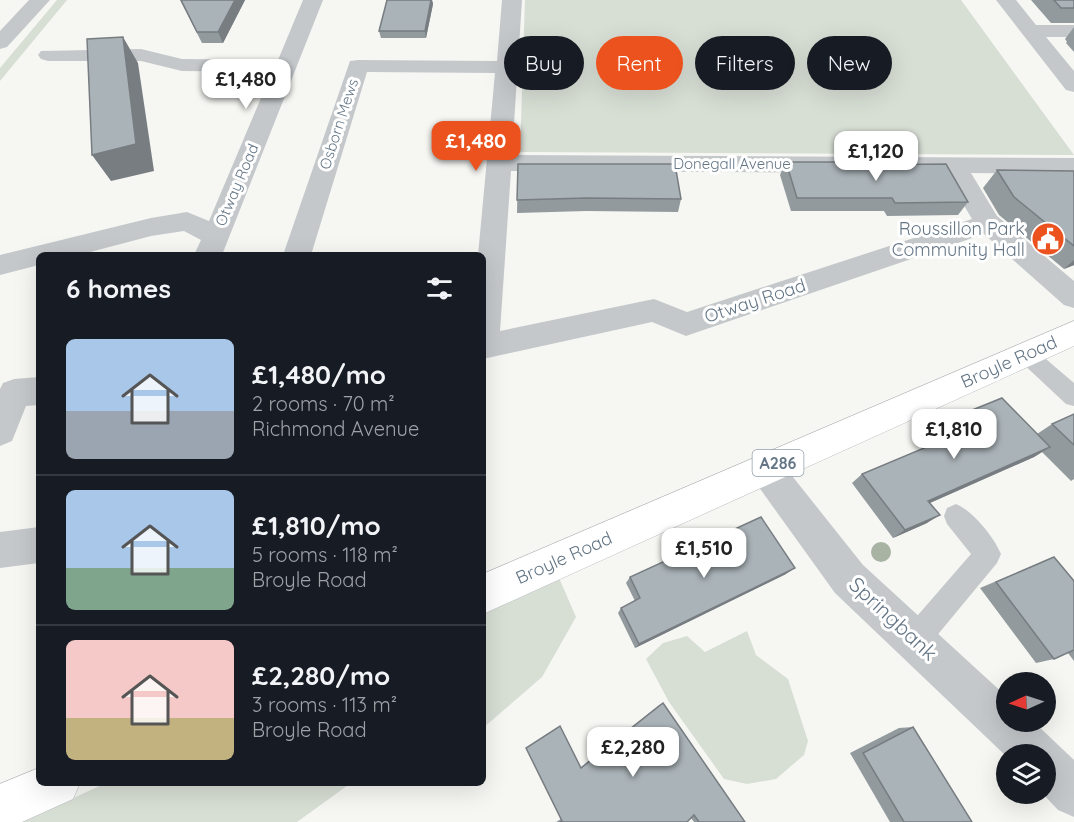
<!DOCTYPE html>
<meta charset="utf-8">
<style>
body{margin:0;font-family:Quicksand,sans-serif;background:#20242c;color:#f1f3f6;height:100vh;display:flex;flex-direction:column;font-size:22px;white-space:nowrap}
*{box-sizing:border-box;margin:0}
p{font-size:20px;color:#9ea1a6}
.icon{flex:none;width:33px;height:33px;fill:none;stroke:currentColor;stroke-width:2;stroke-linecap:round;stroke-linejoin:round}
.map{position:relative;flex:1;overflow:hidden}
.details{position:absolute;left:36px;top:252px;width:450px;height:534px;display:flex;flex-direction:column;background:#171b24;border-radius:9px;box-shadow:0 6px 24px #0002}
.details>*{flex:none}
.banner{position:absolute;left:504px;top:36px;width:480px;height:54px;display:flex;gap:12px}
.needle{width:39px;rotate:267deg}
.buttons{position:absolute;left:996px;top:672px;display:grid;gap:12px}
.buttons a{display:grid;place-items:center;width:60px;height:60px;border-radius:50%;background:#171b24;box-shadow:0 6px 24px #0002;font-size:30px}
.price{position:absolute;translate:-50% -51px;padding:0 14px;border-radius:12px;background:#fff;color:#222;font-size:20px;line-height:39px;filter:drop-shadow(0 2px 3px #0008)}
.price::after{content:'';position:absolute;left:50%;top:36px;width:18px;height:14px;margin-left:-9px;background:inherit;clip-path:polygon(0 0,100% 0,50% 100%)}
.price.active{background:#ec521e;color:#fff}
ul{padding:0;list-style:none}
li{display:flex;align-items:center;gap:18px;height:150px;padding:0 30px}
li+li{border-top:2px solid #363941}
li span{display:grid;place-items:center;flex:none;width:168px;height:120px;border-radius:9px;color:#555}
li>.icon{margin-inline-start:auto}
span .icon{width:72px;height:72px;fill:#fffc;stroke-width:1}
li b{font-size:26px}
h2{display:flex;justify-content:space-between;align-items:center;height:72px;padding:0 30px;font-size:26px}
.chip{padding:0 21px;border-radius:27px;background:#171b24;box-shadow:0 6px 24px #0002;font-size:21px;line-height:54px}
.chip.active{background:#ec521e;color:#fff}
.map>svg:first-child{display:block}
.green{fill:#d7ded4}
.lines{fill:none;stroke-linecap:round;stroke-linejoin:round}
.primary-casing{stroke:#b7bbbf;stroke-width:1}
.service{fill:#c4c8cb;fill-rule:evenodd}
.minor{fill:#c4c8cb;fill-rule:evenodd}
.tertiary{fill:#c4c8cb;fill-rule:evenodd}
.primary{fill:#fff;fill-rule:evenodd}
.tree{fill:#a8b3a4}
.wall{fill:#929a9e}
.shaded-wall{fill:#777d81}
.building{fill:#aab3b8;stroke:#777d81;stroke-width:1.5}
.labels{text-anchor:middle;stroke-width:6;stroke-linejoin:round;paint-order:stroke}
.far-street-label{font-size:15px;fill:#647686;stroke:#fff}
.shield{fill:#fff;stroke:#929faa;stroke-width:1.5}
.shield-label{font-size:16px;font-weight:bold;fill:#647686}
.poi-label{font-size:18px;fill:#647686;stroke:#fff;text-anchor:end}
.street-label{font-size:18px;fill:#647686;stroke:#fff}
.near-street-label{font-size:21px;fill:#647686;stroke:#fff}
</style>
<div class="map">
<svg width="1074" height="822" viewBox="0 0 1074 822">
<rect width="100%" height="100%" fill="#f6f7f3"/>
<!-- green -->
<g class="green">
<path d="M57,0H67L0,81V68Z"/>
<path d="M525,0H961L1074,155L520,152Z"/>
<path d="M559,578L576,617L542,677L483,728V612Z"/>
<path d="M747,631L756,655L788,679L808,741L804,755L776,779L747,784L724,779L669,702L646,659L663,643L687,636L705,652Z"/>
<path d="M106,783H351L297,822H21Z"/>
</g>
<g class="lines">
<!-- primary casing -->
<g class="primary-casing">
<g id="primary">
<path d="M1074,321V346L483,614V574Z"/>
<path d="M39,768V783H80L73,799L22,822H0V784Z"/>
</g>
</g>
<!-- service -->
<g class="service">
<path d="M1026,345L1033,348L1074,383V406L1066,404L1019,360L1015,354L1019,348Z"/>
<path d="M956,504C973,511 994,537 1001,554L997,563L925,650L915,654L905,650L901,640L905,630L971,554L947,524L944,516L947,508Z"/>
</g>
<!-- minor -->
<g class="minor">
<path d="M303,0H323L222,255H194L201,240L184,231L151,236L79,255H39V265L0,275V255L151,218L187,212L209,221L272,72L182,71L141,61H48L41,59L38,55L41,51L141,49L182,59L278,60Z"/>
<path d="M502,0H522L512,155L1074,158V174L971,173L997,216L1074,281V308L1064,305L984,234L686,336L652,322L483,359V255H478L495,73L367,72L311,255H283L350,61L358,60L497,61ZM511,171L945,173L972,219L687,312L654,299L500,331Z"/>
<path d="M996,0H1016L1036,25H1074V37H1046L1074,71V92L1066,90Z"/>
<path d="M39,377V405L26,406L12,441L0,446V389L3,383L14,379Z"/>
<path d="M765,452L777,457L863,565L1006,696V722H1034L1074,760V817L1058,810L1043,794H1046V754L1006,756L835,593L753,479L748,468L753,457Z"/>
<path d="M39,527V563L0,568V532Z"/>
</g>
<!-- tertiary -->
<path class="tertiary" d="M29,0H50L7,47L0,49V31Z"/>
<!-- primary -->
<use href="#primary" class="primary"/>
</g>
<!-- trees -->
<circle class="tree" cx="881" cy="552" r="10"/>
<!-- wall -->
<g class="wall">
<path d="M180,0H245L223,43H202Z"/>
<path d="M387,0H432L433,4L426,38H381L379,31Z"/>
<path d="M1031,0H1074V23H1051Z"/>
<path d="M1074,27V52L1066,43L1067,42L1065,39Z"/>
<path d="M786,162L854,165L968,202L958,215L887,216L884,211H791L780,175Z"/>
<path d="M518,164L681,199L678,212L586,211L517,213Z"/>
<path d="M997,170L1074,171V265L1064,269L999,215L983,188Z"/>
<path d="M1074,414V479L1071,481L1042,452L1034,457L930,503L927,523L893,538L852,483L862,474L927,447L918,437L930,427L1037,434L1052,424Z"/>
<path d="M1054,557L1074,581V661L1068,653L1054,659L1036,663L980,588Z"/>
<path d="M786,574L635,648L618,613L621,608L635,601L626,583L630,577Z"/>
<path d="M663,703L745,822H694L691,818L687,822H556L561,819L581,767L659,705Z"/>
<path d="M913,727L972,822H890L850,753L899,728Z"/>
</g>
<!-- shaded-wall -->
<g class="shaded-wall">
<path d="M235,0H245L223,43L218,32Z"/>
<path d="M431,0H432L433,4L426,38L425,31Z"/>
<path d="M123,37L138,63L154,171L111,181L92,155Z"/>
<path d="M1074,260V265L1064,269Z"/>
<path d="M1050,447L1034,457L916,509L928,501Z"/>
<path d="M940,515L927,523L893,538L905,530Z"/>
<path d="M795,568L786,574L635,648L639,644Z"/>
</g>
<!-- building -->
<g class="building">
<path d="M181,0H235L218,32H197Z"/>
<path d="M387,0H431L425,31H379Z"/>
<path d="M1054,0H1074V8H1061Z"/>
<path d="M123,37L136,144L92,155L87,39Z"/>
<path d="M786,162H853L854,165L946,164L968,202L895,203L892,198H797Z"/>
<path d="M518,164H675L681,199L587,198L517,200Z"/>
<path d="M997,170L1074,171V246L1014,197Z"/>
<path d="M1002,398L1050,447L928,501L940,515L905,530L862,474L941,441L930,427Z"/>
<path d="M1074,414V445L1052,424Z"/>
<path d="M761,517L795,568L639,644L621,608L640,598L630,577Z"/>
<path d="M1054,557L1074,581V650L1054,659L996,582Z"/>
<path d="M663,703L745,822H699L694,815L687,822H560L562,821L526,748L560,726L581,768Z"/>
<path d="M913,727L972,822H904L863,753Z"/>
</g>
<!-- icons -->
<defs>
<g id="civic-disc" transform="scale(1.725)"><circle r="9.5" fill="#ec521e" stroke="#fff"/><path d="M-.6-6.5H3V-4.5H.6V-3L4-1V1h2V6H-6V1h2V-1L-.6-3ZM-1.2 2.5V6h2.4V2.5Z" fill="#fff"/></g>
</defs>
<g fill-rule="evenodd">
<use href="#civic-disc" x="1048" y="239"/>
</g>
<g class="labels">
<!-- far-street labels -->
<g class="far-street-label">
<text transform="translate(339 124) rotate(-72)" y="5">Osborn Mews</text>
<text x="732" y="169">Donegall Avenue</text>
<text transform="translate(237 185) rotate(-67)" y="5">Otway Road</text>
</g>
<!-- shield labels -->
<rect class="shield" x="752.5" y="450" width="51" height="26" rx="4.5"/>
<g class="shield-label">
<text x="778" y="469">A286</text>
</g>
<!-- poi labels -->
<g class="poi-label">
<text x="1025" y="235">Roussillon Park<tspan x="1025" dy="21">Community Hall</tspan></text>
</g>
<!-- street labels -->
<g class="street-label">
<text transform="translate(755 301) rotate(-18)" y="6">Otway Road</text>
<text transform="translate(1009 362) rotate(-24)" y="6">Broyle Road</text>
<text transform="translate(564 558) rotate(-24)" y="6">Broyle Road</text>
</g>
<!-- near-street labels -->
<g class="near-street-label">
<text transform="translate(893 619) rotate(43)" y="7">Springbank</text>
</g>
</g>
</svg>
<div class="buttons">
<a><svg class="needle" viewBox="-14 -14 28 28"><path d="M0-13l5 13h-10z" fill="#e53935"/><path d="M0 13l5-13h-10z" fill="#9ea1a6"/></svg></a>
<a><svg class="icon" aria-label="layers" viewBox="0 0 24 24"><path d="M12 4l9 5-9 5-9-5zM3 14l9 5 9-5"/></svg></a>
</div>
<b class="price" style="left:246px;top:110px">£1,480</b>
<b class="price active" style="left:476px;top:172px">£1,480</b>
<b class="price" style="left:876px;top:182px">£1,120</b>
<b class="price" style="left:954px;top:460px">£1,810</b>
<b class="price" style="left:704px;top:579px">£1,510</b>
<b class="price" style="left:633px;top:778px">£2,280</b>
<div class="banner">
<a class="chip">Buy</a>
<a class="chip active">Rent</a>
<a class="chip">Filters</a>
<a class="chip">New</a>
</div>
<section class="details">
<h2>6 homes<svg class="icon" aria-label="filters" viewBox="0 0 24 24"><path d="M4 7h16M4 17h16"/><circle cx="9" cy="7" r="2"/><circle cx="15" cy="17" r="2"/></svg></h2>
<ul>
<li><span style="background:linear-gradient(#a9c7e8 60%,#9aa5b1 0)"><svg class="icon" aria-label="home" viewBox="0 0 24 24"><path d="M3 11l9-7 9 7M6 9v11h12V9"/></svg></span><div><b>£1,480/mo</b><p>2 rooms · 70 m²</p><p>Richmond Avenue</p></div></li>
<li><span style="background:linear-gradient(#a9c7e8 65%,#7fa58c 0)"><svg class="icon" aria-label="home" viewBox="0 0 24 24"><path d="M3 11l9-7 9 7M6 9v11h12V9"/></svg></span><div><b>£1,810/mo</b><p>5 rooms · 118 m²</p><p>Broyle Road</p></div></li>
<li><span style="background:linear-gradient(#f6c9c9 65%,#c2b280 0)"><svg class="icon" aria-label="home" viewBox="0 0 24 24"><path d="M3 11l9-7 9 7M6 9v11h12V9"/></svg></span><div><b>£2,280/mo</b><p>3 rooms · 113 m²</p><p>Broyle Road</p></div></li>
</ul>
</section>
</div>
